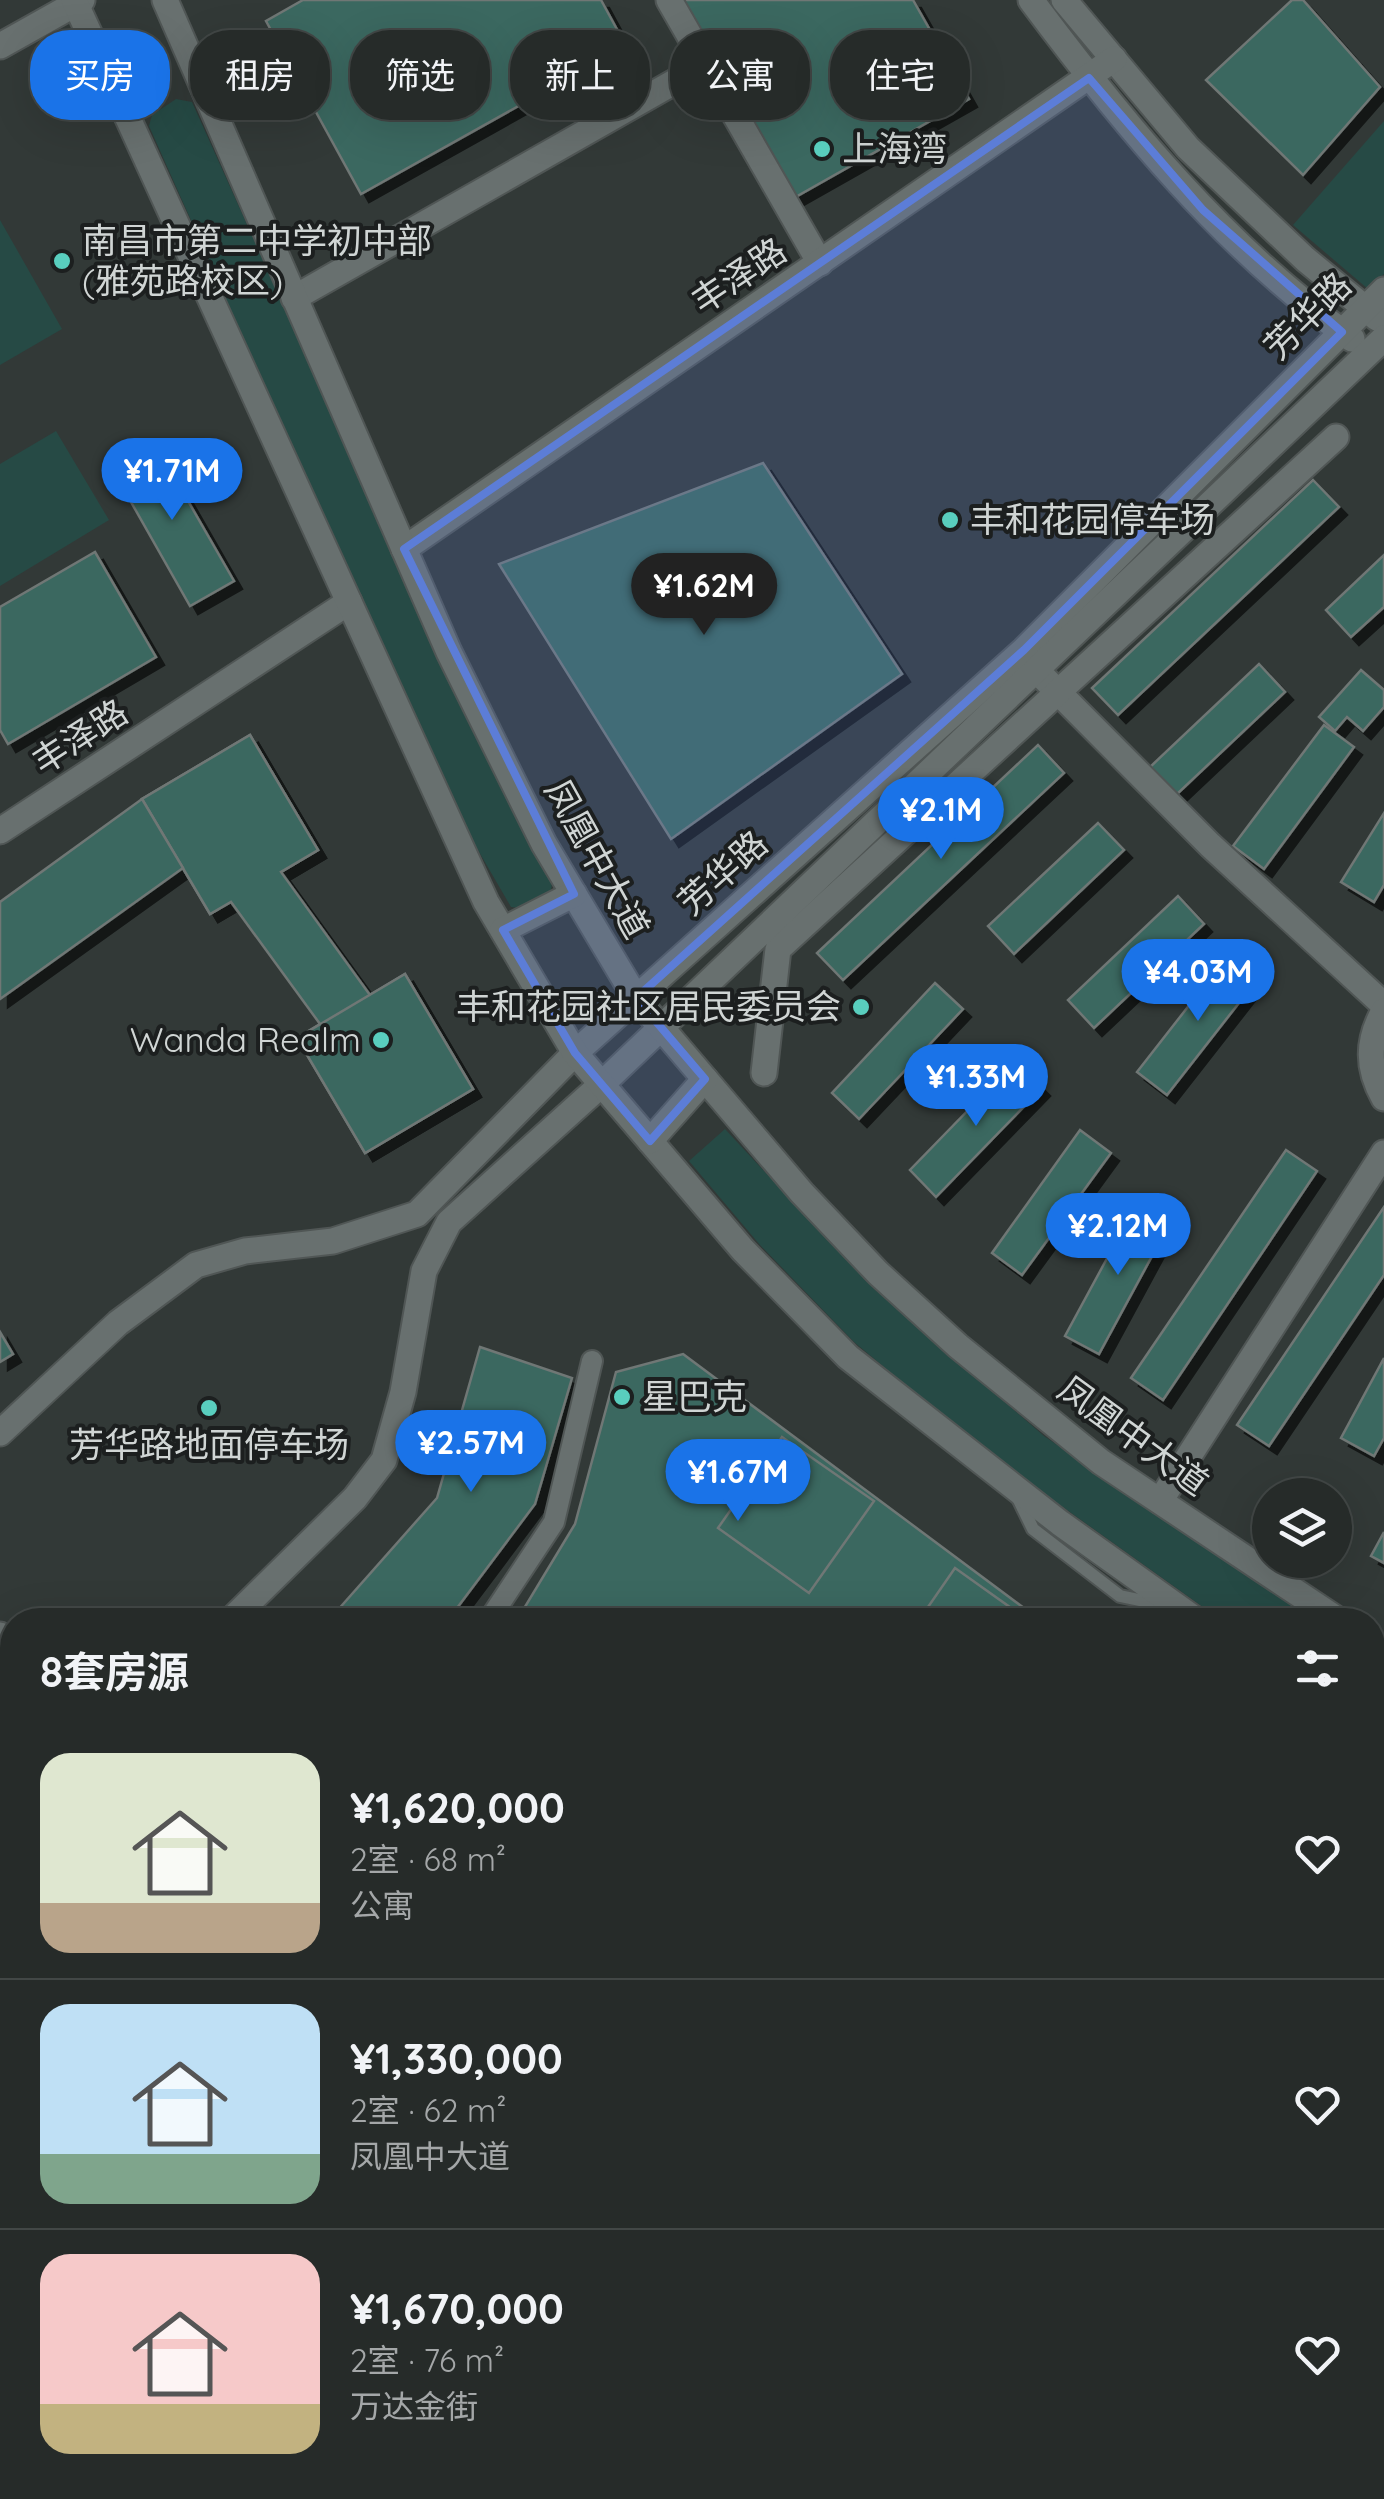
<!DOCTYPE html>
<html lang="zh">
<meta charset="utf-8">
<style>
body{margin:0;font-family:Quicksand,"Noto Sans SC",sans-serif;background:#323735;color:#f1f3f6;height:100vh;display:flex;flex-direction:column;font-size:38px;white-space:nowrap}
*{box-sizing:border-box;margin:0}
p{font-size:32px;color:#a4a7a8}
.icon{flex:none;width:55px;height:55px;fill:none;stroke:currentColor;stroke-width:2;stroke-linecap:round;stroke-linejoin:round}
.map{position:relative;flex:1;overflow:hidden}
.panel{position:absolute;left:0px;top:1608px;width:1385px;height:892px;display:flex;flex-direction:column;background:#262b29;border-radius:40px 40px 0 0;box-shadow:0 10px 40px #0002,0 0 0 2px #424746}
.panel>*{flex:none}
.top-card{position:absolute;left:30px;top:30px;width:1325px;height:90px;display:flex;gap:20px}
.tools{position:absolute;left:1252px;top:1478px;display:grid;gap:20px}
.tools a{display:grid;place-items:center;width:100px;height:100px;border-radius:50%;background:#262b29;box-shadow:0 10px 40px #0002,0 0 0 2px #424746;font-size:50px}
.price{position:absolute;translate:-50% -85px;padding:0 22px;border-radius:35px;background:#1a73e8;color:#fff;font-size:32px;line-height:65px;filter:drop-shadow(0 2px 5px #0008)}
.price::after{content:'';position:absolute;left:50%;top:60px;width:30px;height:22px;margin-left:-15px;background:inherit;clip-path:polygon(0 0,100% 0,50% 100%)}
.price.selected{background:#222;color:#fff}
ul{padding:0;list-style:none}
li{display:flex;align-items:center;gap:30px;height:250px;padding:0 40px}
li+li{border-top:2px solid #424746}
li span{display:grid;place-items:center;flex:none;width:280px;height:200px;border-radius:30px;color:#555}
li>.icon{margin-inline-start:auto}
span .icon{width:120px;height:120px;fill:#fffc;stroke-width:1}
li b{font-size:42px}
h2{display:flex;justify-content:space-between;align-items:center;height:120px;padding:0 40px;font-size:42px}
.chip{padding:0 35px;border-radius:40px;background:#262b29;box-shadow:0 10px 40px #0002,0 0 0 2px #424746;font-size:35px;line-height:90px}
.chip.selected{background:#1a73e8;color:#fff}
.map>svg:first-child{display:block}
.green{fill:#264a45}
.building{fill:#3b6861;stroke:#6f7775;stroke-width:2.5;filter:url(#shadow)}
.lines{fill:none;stroke-linecap:round;stroke-linejoin:round}
.service-casing{stroke:#505655;stroke-width:16}
.pedestrian-casing{stroke:#505655;stroke-width:24}
.minor-casing{stroke:#505655;stroke-width:29}
.tertiary-casing{stroke:#505655;stroke-width:29}
.secondary-casing{stroke:#505655;stroke-width:29}
.service{stroke:#68706f;stroke-width:12}
.pedestrian{stroke:#68706f;stroke-width:20}
.minor{stroke:#68706f;stroke-width:25}
.tertiary{stroke:#68706f;stroke-width:25}
.secondary{stroke:#68706f;stroke-width:25}
.marked{fill:#5c7dd7;fill-opacity:0.2;stroke:#5c7dd7;stroke-width:8;stroke-linejoin:round}
.poi-dot{fill:#59cebe;stroke:#1c1f1f;stroke-width:4}
.labels{text-anchor:middle;stroke-width:8;stroke-linejoin:round;paint-order:stroke}
.poi-label{font-size:35px;fill:#d0d5d4;stroke:#1c1f1f;text-anchor:start}
.street-label{font-size:35px;fill:#d0d5d4;stroke:#1c1f1f}
</style>
<div class="map">
<svg width="1384" height="2499" viewBox="0 0 1384 2499">
<defs>
<filter id="shadow"><feDropShadow dx="8" dy="8" stdDeviation="0" flood-color="#0009"/></filter>
</defs>
<rect width="100%" height="100%" fill="#323937"/>
<!-- green -->
<g class="green">
<path d="M176,99L192,102L469,719L505,794L553,875L551,891L519,908L511,907L450,802L149,126L152,115Z"/>
<path d="M1384,121V274L1368,289L1293,225Z"/>
<path d="M0,220L62,329L0,365Z"/>
<path d="M56,431L109,520L0,586V464Z"/>
<path d="M725,1129L873,1288L1044,1436L1316,1620H1221L990,1455L854,1342L760,1245L689,1161Z"/>
<path d="M1373,1658L1384,1666V1731L1373,1723Z"/>
<path d="M0,1691L12,1701V1799L0,1811Z"/>
</g>
<!-- building -->
<g class="building">
<path d="M303,0H601L626,46L361,194L266,21Z"/>
<path d="M680,0H913L969,99L792,199Z"/>
<path d="M1292,0H1303L1380,87L1303,175L1206,80Z"/>
<path d="M153,440L234,581L190,606L110,465Z"/>
<path d="M763,463L902,674L671,839L499,564Z"/>
<path d="M1313,480L1339,507L1118,715L1092,688Z"/>
<path d="M95,552L156,657L8,744L0,730V607Z"/>
<path d="M1384,555V607L1351,637L1326,610Z"/>
<path d="M1259,664L1285,692L1175,796L1149,768Z"/>
<path d="M1361,670L1384,690V707L1363,731L1347,717L1335,731L1319,717Z"/>
<path d="M1324,725L1354,747L1264,869L1233,846Z"/>
<path d="M250,735L318,850L210,914L142,799Z"/>
<path d="M250,735L318,850L281,872L370,995L405,974L473,1089L365,1153L297,1038L320,1024L231,902L210,914L142,799Z"/>
<path d="M1038,745L1064,773L843,980L817,953Z"/>
<path d="M142,799L183,868L0,999V902Z"/>
<path d="M1384,813V885L1374,902L1341,882Z"/>
<path d="M1098,823L1124,850L1014,954L988,926Z"/>
<path d="M1178,896L1204,924L1094,1028L1068,1000Z"/>
<path d="M1230,953L1260,976L1167,1095L1137,1072Z"/>
<path d="M405,974L473,1089L365,1153L297,1038Z"/>
<path d="M935,983L963,1009L859,1119L832,1093Z"/>
<path d="M1015,1062L1042,1088L936,1197L910,1170Z"/>
<path d="M1080,1130L1111,1153L1022,1275L992,1253Z"/>
<path d="M1286,1150L1317,1171L1163,1400L1131,1378Z"/>
<path d="M1137,1203L1171,1221L1099,1354L1065,1336Z"/>
<path d="M1384,1207V1275L1269,1446L1237,1425Z"/>
<path d="M0,1332L13,1354L0,1362Z"/>
<path d="M480,1347L572,1378L535,1504L448,1620H329L437,1498Z"/>
<path d="M683,1354L1040,1620H517L575,1524L616,1372Z"/>
<path d="M1384,1358V1438L1374,1456L1341,1438Z"/>
<path d="M782,1437L874,1501L809,1593L718,1528Z"/>
<path d="M1384,1532V1563L1371,1556Z"/>
<path d="M955,1568L1028,1620H919Z"/>
<path d="M1372,1926L1384,1934V2098L1372,2117Z"/>
<path d="M12,2060V2098H0V2094Z"/>
<path d="M0,2419L12,2420L10,2499H0Z"/>
<path d="M286,2488H324L323,2499H285Z"/>
<path d="M402,2488H440L439,2499H401Z"/>
<path d="M518,2488H555L554,2499H516Z"/>
<path d="M641,2488H679L678,2499H640Z"/>
<path d="M887,2488H993L1012,2499H880Z"/>
</g>
<g class="lines">
<!-- service casing -->
<g class="service-casing">
<g id="service">
<path d="M1017,1496L1033,1529L1120,1596L1163,1605"/>
<path d="M1372,2220L1384,2202"/>
</g>
</g>
<!-- pedestrian casing -->
<g class="pedestrian-casing">
<g id="pedestrian">
<path d="M489,1620L554,1522L592,1361"/>
<path d="M1372,1905L1384,1912"/>
<path d="M1372,2133L1384,2114"/>
</g>
</g>
<!-- minor casing -->
<g class="minor-casing">
<g id="minor">
<path d="M1045,679L1210,845L1384,1005"/>
<path d="M1384,1011C1367,1041 1367,1068 1384,1098"/>
<path d="M764,1073L778,949L1336,437"/>
<path d="M1160,1501L1384,1153"/>
</g>
</g>
<!-- tertiary casing -->
<g class="tertiary-casing">
<g id="tertiary">
<path d="M669,0L820,263"/>
<path d="M1031,0C1125,126 1224,247 1352,339"/>
<path d="M1064,0L1188,148L1305,259L1377,318"/>
<path d="M0,46L82,0"/>
<path d="M294,298L706,64"/>
<path d="M404,549L1114,59"/>
<path d="M0,831L349,602"/>
<path d="M0,1433L118,1323L196,1265L245,1251L333,1241L417,1214L575,1053L1024,650L1384,290"/>
<path d="M231,1620L355,1498L384,1460L403,1392L424,1271L449,1222L602,1084L1384,338"/>
<path d="M0,1635L12,1645"/>
<path d="M0,1849L12,1834"/>
<path d="M1154,2488L1170,2499"/>
<path d="M799,2499L806,2488"/>
</g>
</g>
<!-- secondary casing -->
<g class="secondary-casing">
<g id="secondary">
<path d="M74,0L486,902L575,1053L743,1250L848,1357L1060,1523L1196,1620"/>
<path d="M165,0L449,652L544,844L636,998L802,1193L878,1273L958,1346L1101,1462L1338,1620"/>
<path d="M503,930L574,894"/>
<path d="M650,1141L705,1079"/>
<path d="M1372,1643L1384,1651"/>
<path d="M1372,1744L1384,1752"/>
<path d="M1372,2275L1384,2256"/>
<path d="M1372,2378L1384,2359"/>
<path d="M1237,2499L1244,2488"/>
<path d="M1300,2499L1307,2488"/>
</g>
</g>
<!-- service -->
<use href="#service" class="service"/>
<!-- pedestrian -->
<use href="#pedestrian" class="pedestrian"/>
<!-- minor -->
<use href="#minor" class="minor"/>
<!-- tertiary -->
<use href="#tertiary" class="tertiary"/>
<!-- secondary -->
<use href="#secondary" class="secondary"/>
</g>
<!-- marked area -->
<path class="marked" d="M1089,78L1203,210L1342,332L1024,650L636,998L705,1079L650,1141L575,1053L503,930L574,894L404,549Z"/>
<!-- markers -->
<g class="poi-dot">
<circle cx="822" cy="149" r="10"/>
<circle cx="62" cy="261" r="10"/>
<circle cx="950" cy="520" r="10"/>
<circle cx="861" cy="1007" r="10"/>
<circle cx="381" cy="1040" r="10"/>
<circle cx="622" cy="1397" r="10"/>
<circle cx="209" cy="1408" r="10"/>
</g>
<g class="labels">
<!-- poi labels -->
<g class="poi-label">
<text x="842" y="161">上海湾</text>
<text x="82" y="253">南昌市第二中学初中部<tspan x="82" dy="40">(雅苑路校区)</tspan></text>
<text x="970" y="532">丰和花园停车场</text>
<text x="841" y="1019" text-anchor="end">丰和花园社区居民委员会</text>
<text x="361" y="1052" text-anchor="end">Wanda Realm</text>
<text x="642" y="1409">星巴克</text>
<text x="209" y="1457" text-anchor="middle">芳华路地面停车场</text>
</g>
<!-- street labels -->
<g class="street-label">
<text transform="translate(739 276) rotate(-34)" y="12">丰泽路</text>
<text transform="translate(1308 316) rotate(-45)" y="12">芳华路</text>
<text transform="translate(80 737) rotate(-33)" y="12">丰泽路</text>
<text transform="translate(597 859) rotate(61)" y="12">凤凰中大道</text>
<text transform="translate(723 873) rotate(-42)" y="12">芳华路</text>
<text transform="translate(1133 1436) rotate(36)" y="12">凤凰中大道</text>
</g>
</g>
</svg>
<div class="tools">
<a><svg class="icon" aria-label="layers" viewBox="0 0 24 24"><path d="M12 4l9 5-9 5-9-5zM3 14l9 5 9-5"/></svg></a>
</div>
<b class="price" style="left:172px;top:523px">¥1.71M</b>
<b class="price selected" style="left:704px;top:638px">¥1.62M</b>
<b class="price" style="left:941px;top:862px">¥2.1M</b>
<b class="price" style="left:1198px;top:1024px">¥4.03M</b>
<b class="price" style="left:976px;top:1129px">¥1.33M</b>
<b class="price" style="left:1118px;top:1278px">¥2.12M</b>
<b class="price" style="left:471px;top:1495px">¥2.57M</b>
<b class="price" style="left:738px;top:1524px">¥1.67M</b>
<div class="top-card">
<a class="chip selected">买房</a>
<a class="chip">租房</a>
<a class="chip">筛选</a>
<a class="chip">新上</a>
<a class="chip">公寓</a>
<a class="chip">住宅</a>
</div>
<section class="panel">
<h2>8套房源<svg class="icon" aria-label="filters" viewBox="0 0 24 24"><path d="M4 7h16M4 17h16"/><circle cx="9" cy="7" r="2"/><circle cx="15" cy="17" r="2"/></svg></h2>
<ul>
<li><span style="background:linear-gradient(#dfe7d0 75%,#b9a48a 0)"><svg class="icon" aria-label="home" viewBox="0 0 24 24"><path d="M3 11l9-7 9 7M6 9v11h12V9"/></svg></span><div><b>¥1,620,000</b><p>2室 · 68 m²</p><p>公寓</p></div><svg class="icon" aria-label="heart" viewBox="0 0 24 24"><path d="M12 20l-8-8c-3-5 5-10 8-4 3-6 11-1 8 4z"/></svg></li>
<li><span style="background:linear-gradient(#bfe0f5 75%,#7fa58c 0)"><svg class="icon" aria-label="home" viewBox="0 0 24 24"><path d="M3 11l9-7 9 7M6 9v11h12V9"/></svg></span><div><b>¥1,330,000</b><p>2室 · 62 m²</p><p>凤凰中大道</p></div><svg class="icon" aria-label="heart" viewBox="0 0 24 24"><path d="M12 20l-8-8c-3-5 5-10 8-4 3-6 11-1 8 4z"/></svg></li>
<li><span style="background:linear-gradient(#f6c9c9 75%,#c2b280 0)"><svg class="icon" aria-label="home" viewBox="0 0 24 24"><path d="M3 11l9-7 9 7M6 9v11h12V9"/></svg></span><div><b>¥1,670,000</b><p>2室 · 76 m²</p><p>万达金街</p></div><svg class="icon" aria-label="heart" viewBox="0 0 24 24"><path d="M12 20l-8-8c-3-5 5-10 8-4 3-6 11-1 8 4z"/></svg></li>
</ul>
</section>
</div>
